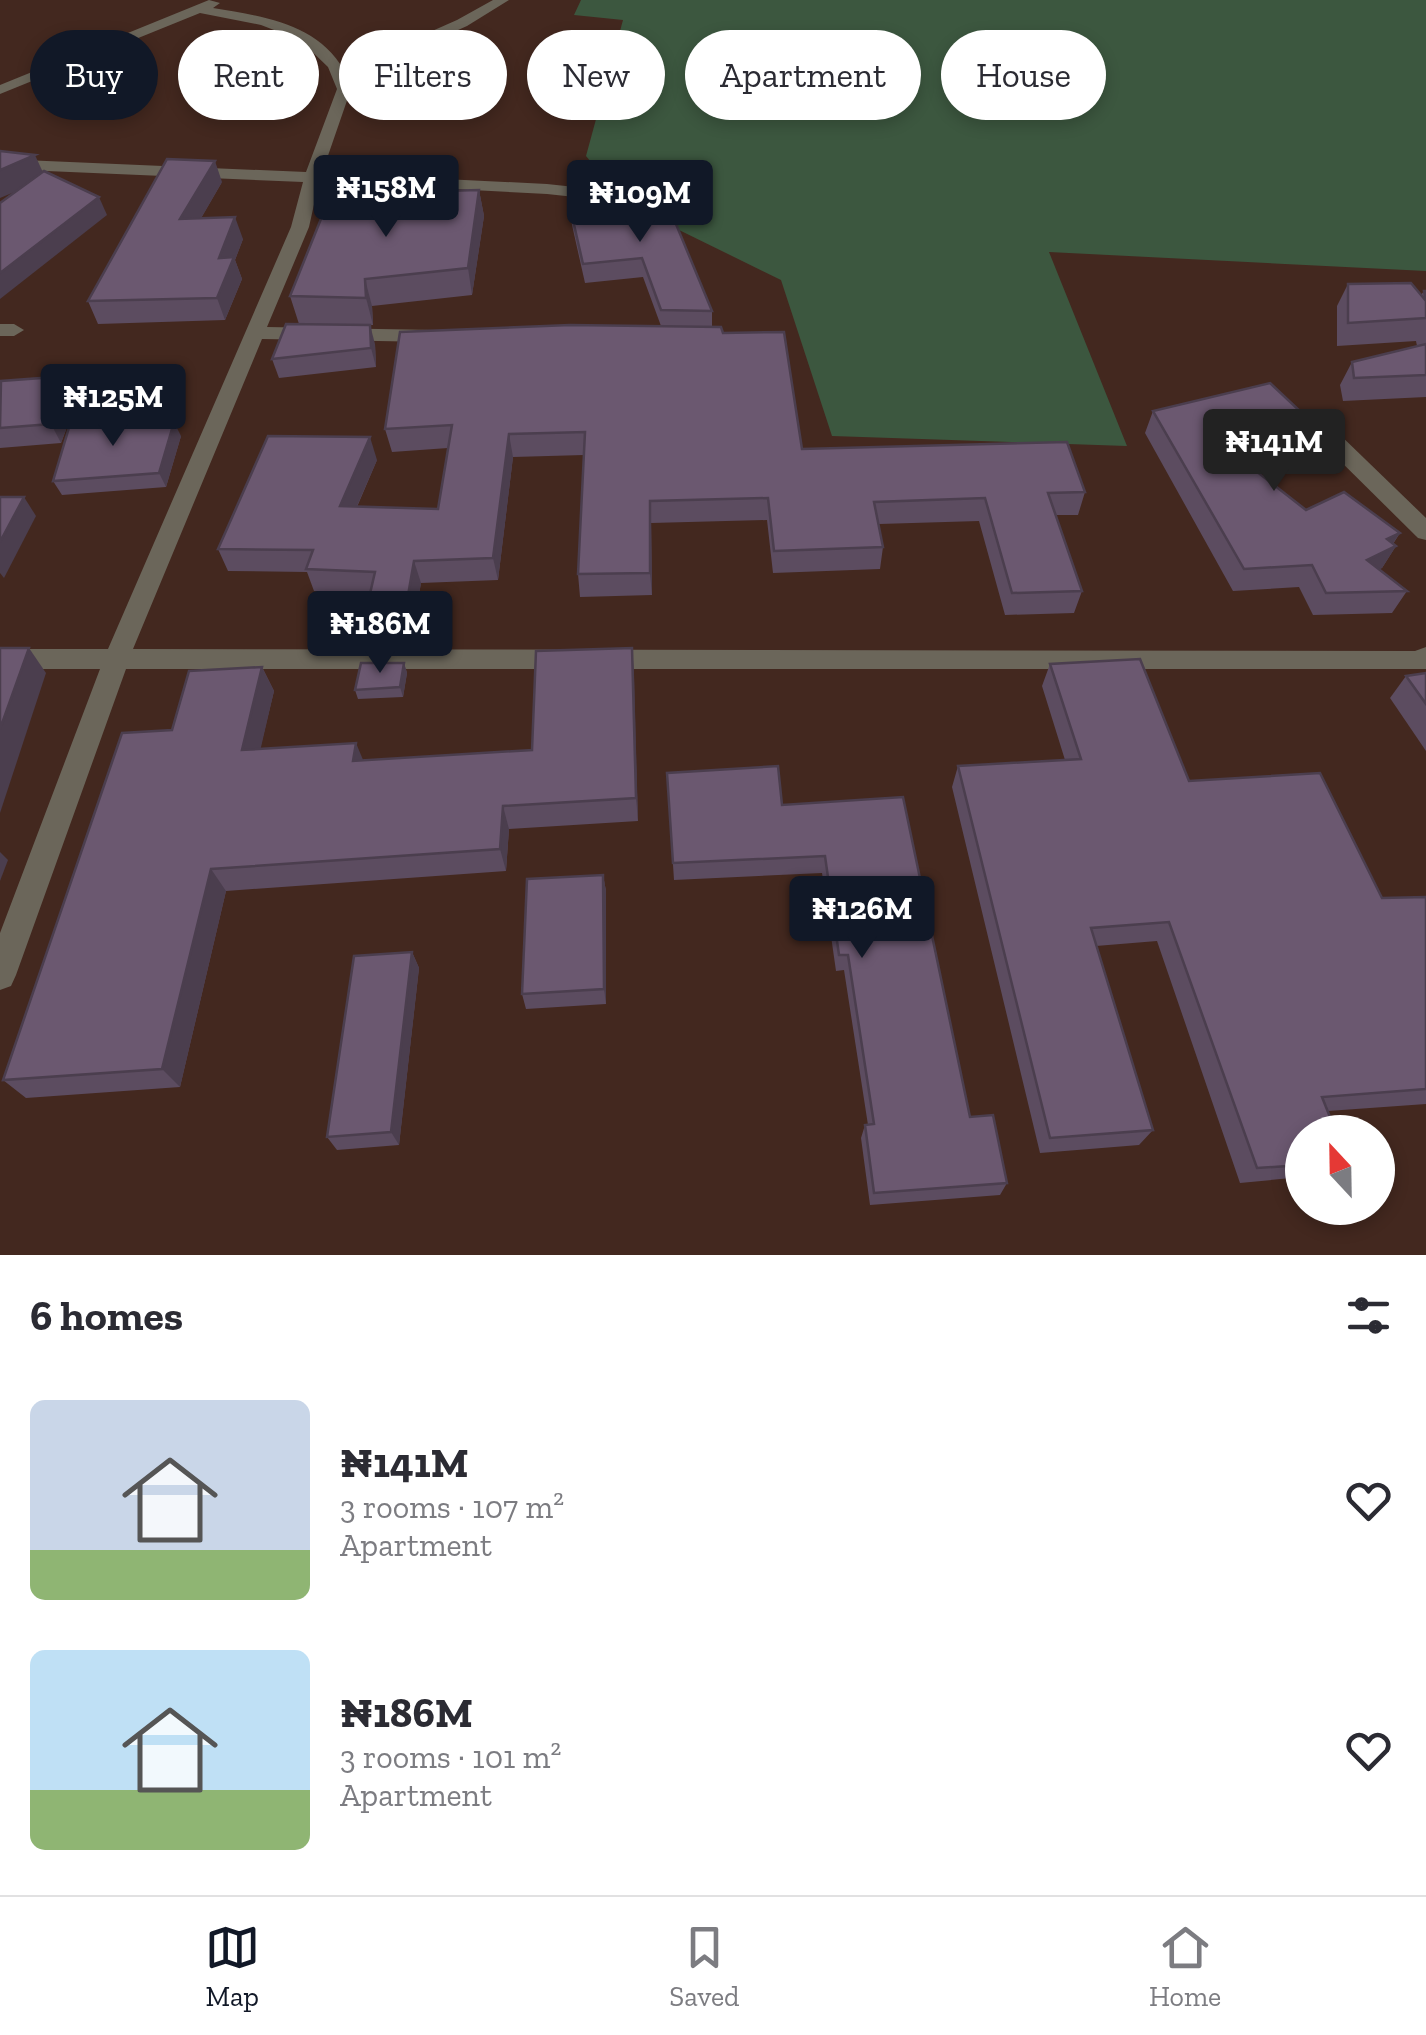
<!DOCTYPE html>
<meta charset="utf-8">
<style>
body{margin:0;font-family:"Zilla Slab",serif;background:#f7f7f7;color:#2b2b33;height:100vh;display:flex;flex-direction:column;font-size:38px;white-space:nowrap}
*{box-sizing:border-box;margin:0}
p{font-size:32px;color:#7c7c81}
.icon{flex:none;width:55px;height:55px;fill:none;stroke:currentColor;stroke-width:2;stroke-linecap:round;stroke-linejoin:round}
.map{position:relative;height:1255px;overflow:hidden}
.panel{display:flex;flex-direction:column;background:#fff;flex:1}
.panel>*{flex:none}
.guide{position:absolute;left:30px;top:30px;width:1368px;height:90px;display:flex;gap:20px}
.needle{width:65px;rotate:338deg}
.fabs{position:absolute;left:1285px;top:1115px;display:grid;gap:20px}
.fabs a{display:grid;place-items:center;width:110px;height:110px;border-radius:50%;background:#fff;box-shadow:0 5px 15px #0003;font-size:50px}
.price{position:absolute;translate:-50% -85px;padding:0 22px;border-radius:10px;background:#111827;color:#fff;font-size:32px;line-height:65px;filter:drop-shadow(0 2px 5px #0008)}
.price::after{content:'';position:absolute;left:50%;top:60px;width:30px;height:22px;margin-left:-15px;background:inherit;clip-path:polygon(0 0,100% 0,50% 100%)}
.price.current{background:#222;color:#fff}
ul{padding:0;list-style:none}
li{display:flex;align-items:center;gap:30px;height:250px;padding:0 30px}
li span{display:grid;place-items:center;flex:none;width:280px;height:200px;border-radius:15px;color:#555}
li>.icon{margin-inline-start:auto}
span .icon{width:120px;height:120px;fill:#fffc;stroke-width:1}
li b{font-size:42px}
h2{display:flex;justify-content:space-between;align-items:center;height:120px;padding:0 30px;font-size:42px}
.pill{padding:0 35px;border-radius:45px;background:#fff;box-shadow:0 5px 15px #0003;font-size:35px;line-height:90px}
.pill.current{background:#111827;color:#fff}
.menu{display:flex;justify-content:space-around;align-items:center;height:140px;border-top:2px solid #e1e1e2;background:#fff;font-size:28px;color:#7c7c81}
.menu a{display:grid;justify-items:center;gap:5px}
.menu .current{color:#111827}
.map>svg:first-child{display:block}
.green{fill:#3c573f}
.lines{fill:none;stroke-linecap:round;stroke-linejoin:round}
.minor{fill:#6b665a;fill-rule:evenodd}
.wall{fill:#5c4c60}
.shaded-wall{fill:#4b3e4e}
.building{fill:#6b5870;stroke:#4b3e4e;stroke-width:2.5}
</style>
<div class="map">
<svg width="1426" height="1255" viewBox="0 0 1426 1255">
<rect width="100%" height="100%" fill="#43281f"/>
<!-- green -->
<path class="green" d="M581,0H1426V271L1049,252L1127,446L832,436L781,280L626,204L586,156L623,20L574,15Z"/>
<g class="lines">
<!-- minor -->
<g class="minor">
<path d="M209,0L220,3L213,8C262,16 317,23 344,70L457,20L493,0H509L467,26L347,80L351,89L322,173L547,184L640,194L648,199L640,204L547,194L319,182L309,227L267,327L435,330L445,336L435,342L262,339L133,649L1415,651L1426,647V669H126L16,975L11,986L0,990V933L100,669H0V649H108L291,227L303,182L0,169V159L306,172L337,89L328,67L300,40L261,25L200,13L0,94V85Z"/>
<path d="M0,324H14L24,330L14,336H0Z"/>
<path d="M1327,428L1335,430L1426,518V540L1418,538L1319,440L1316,435L1319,430Z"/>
</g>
</g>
<!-- wall -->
<g class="wall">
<path d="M222,182L201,218L243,239L235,260L242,279L225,320L98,324L88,301Z"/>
<path d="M606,186L712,311V327L723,333L802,449L1085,492L1078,515H1055L1082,591L1074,613L1005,615L979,521L879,524L883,547L880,569L773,573L767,520L651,523L652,595L580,597L578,574L584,455L513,457L498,580L421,583L410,646H370L363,624L370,593L314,591L307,572L228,571L218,549L377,460L357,507L438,509L448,448L392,452L385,429L661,326L643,277L585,283L572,225L570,207Z"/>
<path d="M479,190L484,216L472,295L372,306L373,325L299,324L290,296Z"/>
<path d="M1348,284L1421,295L1424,291H1426V397L1343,401L1340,385L1352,362L1417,346L1416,341L1337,346V306Z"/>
<path d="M375,344L376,367L279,378L272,359Z"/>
<path d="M69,376L79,395L61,443L0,448V384Z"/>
<path d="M1153,411L1318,428L1307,450L1248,465L1306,510L1400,533L1393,544L1396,546L1382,568L1379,569L1407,591L1392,613L1313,615L1299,587L1233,591L1145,433Z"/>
<path d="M181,436L166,487L62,495L53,481Z"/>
<path d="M632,648L638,821L509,829L506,871L226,891L180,1087L26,1098L3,1080L172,730L262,667L274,691L260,749L363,760L532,750Z"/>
<path d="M404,663L407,673L403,697L358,699L355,690Z"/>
<path d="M1050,664L1189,781L1382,898L1426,897V1104L1328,1111L1302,1132V1177L1240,1183L1157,941L1096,946L1153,1130L1139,1145L1040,1153L952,787L958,766L1065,760L1042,686Z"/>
<path d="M1426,673V751L1390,698L1406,676Z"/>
<path d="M667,773L782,805L903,797L970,1117L1007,1183L1000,1195L870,1205L861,1138L865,1125H868L844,970L836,971L822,873L674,880Z"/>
<path d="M603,875L606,891V1004L526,1009L522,994Z"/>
<path d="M412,952L419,968L399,1145L337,1150L327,1137Z"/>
</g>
<!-- shaded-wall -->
<g class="shaded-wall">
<path d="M35,155L46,179L0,198V170Z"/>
<path d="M215,161L222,182L188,241L180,219Z"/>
<path d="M479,190L484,216L472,295L468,268Z"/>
<path d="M99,197L107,215L0,299V273Z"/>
<path d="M235,217L243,239L235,260L242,279L225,320L217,298L219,258Z"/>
<path d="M365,279L372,306L373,325L366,298Z"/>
<path d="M370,325L375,344L376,367L371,348Z"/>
<path d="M69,376L79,395L61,443L51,424Z"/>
<path d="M174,422L181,436L166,487L159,473Z"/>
<path d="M1318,428L1307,450L1219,473L1229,450Z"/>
<path d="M509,434L513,457L498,580L493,558Z"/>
<path d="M370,437L377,460L347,529L340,506Z"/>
<path d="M24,497L36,516L4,578L0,573V542Z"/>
<path d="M650,501L651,523L652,595L650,573Z"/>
<path d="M1400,533L1389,549L1396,546L1382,568L1353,582L1367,560L1387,539Z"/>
<path d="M414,561L421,583L410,646L403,624Z"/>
<path d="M29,648L46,673L0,813V729Z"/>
<path d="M632,648L634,673L638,821L636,798Z"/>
<path d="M404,663L407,673L403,697L400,687Z"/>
<path d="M262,667L274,691L255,773L242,750Z"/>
<path d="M356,743L366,767L353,761Z"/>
<path d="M503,806L509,829L506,871L500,849Z"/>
<path d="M0,852L8,860L0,881Z"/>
<path d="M211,869L226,891L180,1087L162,1069Z"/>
<path d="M603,875L606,891V1004L604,989Z"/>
<path d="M412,952L419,968L399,1145L391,1132Z"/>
</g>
<!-- building -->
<g class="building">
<path d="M0,151L35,155L0,170Z"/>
<path d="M167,159L215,161L180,219L235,217L219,258L234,257L217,298L88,301Z"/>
<path d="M44,171L99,197L0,273V203Z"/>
<path d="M606,186L671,212L712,311L661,310L642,258L583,264L570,207Z"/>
<path d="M479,190L468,268L365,279L366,298L290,296L331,194Z"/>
<path d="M1411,283L1426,301L1424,291H1426V318L1348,323V284Z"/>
<path d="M286,324L370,325L371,348L272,359Z"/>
<path d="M570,325L721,327L723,333L784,332L802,449L1067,442L1085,492L1048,493L1082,591L1012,593L985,498L874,502L883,547L774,551L768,498L650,501V573L578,574L585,432L509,434L493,558L414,561L403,624H363L375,572L306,569L313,550L218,549L268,436L370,437L340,506L438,509L452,425L385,429L400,332Z"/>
<path d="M1426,344V375L1354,378L1352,362Z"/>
<path d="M69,376L51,424L0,428L1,381Z"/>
<path d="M1270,383L1318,428L1229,450L1306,510L1344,492L1400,533L1387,539L1396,546L1367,560L1407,591L1326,593L1312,565L1244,569L1153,411Z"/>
<path d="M71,421L174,422L159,473L53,481Z"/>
<path d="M0,497H24L0,542Z"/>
<path d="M0,648H29L0,729Z"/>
<path d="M632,648L636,798L503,806L500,849L211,869L162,1069L3,1080L122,733L172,730L189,671L262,667L242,750L356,743L353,761L532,750L536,651Z"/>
<path d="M1140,659L1189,781L1320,773L1382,898L1426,897V1089L1322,1097L1336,1132H1302V1165L1257,1168L1169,922L1091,928L1153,1130L1050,1138L958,766L1081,759L1050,664Z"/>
<path d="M361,663H404L400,687L355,690Z"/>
<path d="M1426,673V704L1406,676Z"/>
<path d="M778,766L782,805L903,797L970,1117L993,1115L1007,1183L874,1193L865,1125L874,1124L848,955H839L825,856L673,863L667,773Z"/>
<path d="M603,875L604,989L522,994L527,879Z"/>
<path d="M412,952L391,1132L327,1137L354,956Z"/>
</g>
</svg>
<div class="fabs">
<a><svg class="needle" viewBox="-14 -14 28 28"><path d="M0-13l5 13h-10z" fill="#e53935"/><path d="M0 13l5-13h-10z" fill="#7c7c81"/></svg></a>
</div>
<b class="price" style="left:386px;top:240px">₦158M</b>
<b class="price" style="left:640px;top:245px">₦109M</b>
<b class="price" style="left:113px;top:449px">₦125M</b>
<b class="price current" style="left:1274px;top:494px">₦141M</b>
<b class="price" style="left:380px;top:676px">₦186M</b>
<b class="price" style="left:862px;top:961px">₦126M</b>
<div class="guide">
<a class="pill current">Buy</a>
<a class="pill">Rent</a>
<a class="pill">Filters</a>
<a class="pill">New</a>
<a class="pill">Apartment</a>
<a class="pill">House</a>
</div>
</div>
<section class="panel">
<h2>6 homes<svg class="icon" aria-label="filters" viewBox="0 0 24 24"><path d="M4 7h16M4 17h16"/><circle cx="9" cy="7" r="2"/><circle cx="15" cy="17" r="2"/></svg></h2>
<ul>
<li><span style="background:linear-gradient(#c9d6e8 75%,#8fb573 0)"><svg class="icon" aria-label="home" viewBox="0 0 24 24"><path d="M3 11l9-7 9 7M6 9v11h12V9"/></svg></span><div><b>₦141M</b><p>3 rooms · 107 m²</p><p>Apartment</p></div><svg class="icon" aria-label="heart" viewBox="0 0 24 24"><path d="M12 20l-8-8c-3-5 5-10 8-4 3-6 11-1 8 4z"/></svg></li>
<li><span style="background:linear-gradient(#bfe0f5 70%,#8fb573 0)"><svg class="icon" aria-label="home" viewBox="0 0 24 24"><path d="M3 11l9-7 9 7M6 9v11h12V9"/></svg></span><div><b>₦186M</b><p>3 rooms · 101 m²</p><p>Apartment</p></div><svg class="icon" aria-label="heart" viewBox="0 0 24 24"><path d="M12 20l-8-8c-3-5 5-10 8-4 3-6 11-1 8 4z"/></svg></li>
</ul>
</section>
<nav class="menu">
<a class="current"><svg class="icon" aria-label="map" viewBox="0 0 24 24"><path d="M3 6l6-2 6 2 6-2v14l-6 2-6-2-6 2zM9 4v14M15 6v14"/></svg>Map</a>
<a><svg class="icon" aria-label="saved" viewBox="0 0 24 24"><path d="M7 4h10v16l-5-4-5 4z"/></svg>Saved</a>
<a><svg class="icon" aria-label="home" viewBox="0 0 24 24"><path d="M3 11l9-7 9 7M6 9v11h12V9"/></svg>Home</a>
</nav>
